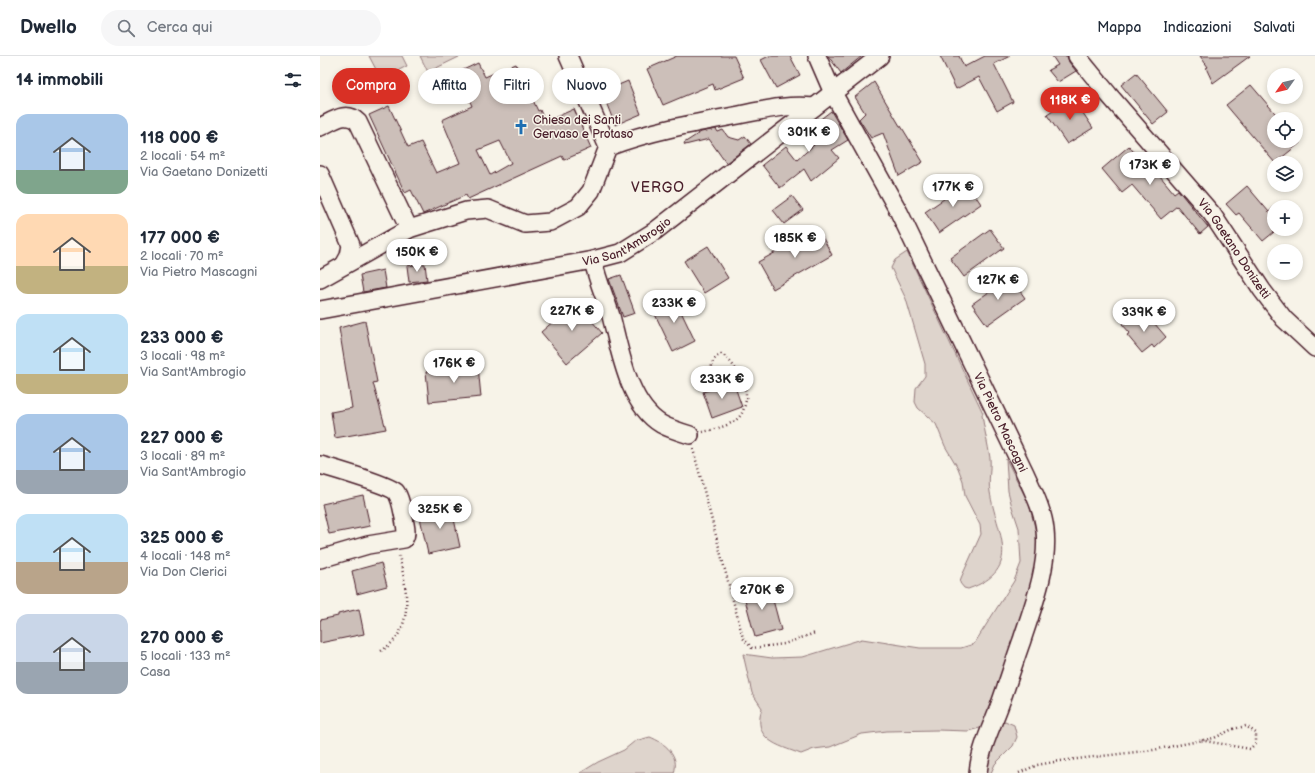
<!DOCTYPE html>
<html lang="it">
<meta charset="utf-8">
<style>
body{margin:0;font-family:"Balsamiq Sans",sans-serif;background:#f6f6f7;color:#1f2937;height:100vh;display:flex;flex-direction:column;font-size:15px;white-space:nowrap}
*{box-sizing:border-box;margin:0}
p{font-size:13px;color:#747a83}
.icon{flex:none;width:22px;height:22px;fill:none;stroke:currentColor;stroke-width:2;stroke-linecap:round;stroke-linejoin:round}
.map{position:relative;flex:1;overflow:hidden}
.details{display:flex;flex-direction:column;background:#fff;width:320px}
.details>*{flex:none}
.hud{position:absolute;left:12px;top:12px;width:380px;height:36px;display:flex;gap:8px}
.needle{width:26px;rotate:236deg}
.tools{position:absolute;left:947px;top:12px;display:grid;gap:8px}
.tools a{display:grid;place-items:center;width:36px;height:36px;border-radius:50%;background:#fff;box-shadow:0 2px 6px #0003;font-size:20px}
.price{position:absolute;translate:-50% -34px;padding:0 9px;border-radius:14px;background:#fff;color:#222;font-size:13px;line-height:26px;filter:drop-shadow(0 1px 2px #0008)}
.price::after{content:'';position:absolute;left:50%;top:24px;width:12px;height:9px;margin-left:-6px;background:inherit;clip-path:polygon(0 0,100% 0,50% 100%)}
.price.active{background:#d93025;color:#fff}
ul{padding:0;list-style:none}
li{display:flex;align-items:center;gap:12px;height:100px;padding:0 16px}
li span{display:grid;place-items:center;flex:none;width:112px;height:80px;border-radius:12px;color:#555}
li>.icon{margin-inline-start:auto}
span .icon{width:48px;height:48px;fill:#fffc;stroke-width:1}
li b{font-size:17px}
h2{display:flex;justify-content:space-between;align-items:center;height:48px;padding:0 16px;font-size:17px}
.pill{padding:0 14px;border-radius:18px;background:#fff;box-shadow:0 2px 6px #0003;font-size:14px;line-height:36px}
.pill.active{background:#d93025;color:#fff}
header{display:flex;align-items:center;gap:24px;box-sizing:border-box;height:56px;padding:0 20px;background:#fff;border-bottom:1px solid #e0e1e3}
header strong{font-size:19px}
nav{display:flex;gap:22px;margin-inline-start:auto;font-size:14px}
.search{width:280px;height:36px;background:#f6f6f7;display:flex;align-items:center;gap:10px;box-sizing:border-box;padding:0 14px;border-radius:22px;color:#747a83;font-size:15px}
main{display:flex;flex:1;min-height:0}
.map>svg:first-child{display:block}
.green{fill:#ded4cc;stroke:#947a7c}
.building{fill:#ccbfb9;stroke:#4a1f2b;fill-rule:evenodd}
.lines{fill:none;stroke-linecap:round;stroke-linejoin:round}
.minor-casing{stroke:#4a1f2b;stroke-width:20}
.path{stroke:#4a1f2b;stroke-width:2.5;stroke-dasharray:1 3;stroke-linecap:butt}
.minor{stroke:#f7f3e8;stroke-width:17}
.labels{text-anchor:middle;stroke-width:3;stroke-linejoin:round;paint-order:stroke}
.poi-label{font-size:12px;fill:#4a1f2b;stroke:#f7f3e8;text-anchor:start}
.street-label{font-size:12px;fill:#4a1f2b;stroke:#f7f3e8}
.quarter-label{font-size:14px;letter-spacing:1px;fill:#4a1f2b;stroke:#f7f3e8}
</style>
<header>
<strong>Dwello</strong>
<div class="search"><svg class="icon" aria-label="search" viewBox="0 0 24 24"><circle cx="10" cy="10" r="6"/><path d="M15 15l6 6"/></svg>Cerca qui</div>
<nav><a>Mappa</a><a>Indicazioni</a><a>Salvati</a></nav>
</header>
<main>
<section class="details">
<h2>14 immobili<svg class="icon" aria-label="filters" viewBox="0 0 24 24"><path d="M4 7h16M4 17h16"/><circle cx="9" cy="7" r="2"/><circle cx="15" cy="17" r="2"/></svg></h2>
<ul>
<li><span style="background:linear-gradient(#a9c7e8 70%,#7fa58c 0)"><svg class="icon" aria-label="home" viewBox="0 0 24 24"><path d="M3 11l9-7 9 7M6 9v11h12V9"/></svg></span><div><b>118 000 €</b><p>2 locali · 54 m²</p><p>Via Gaetano Donizetti</p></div></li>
<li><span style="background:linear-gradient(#ffd9b3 65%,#c2b280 0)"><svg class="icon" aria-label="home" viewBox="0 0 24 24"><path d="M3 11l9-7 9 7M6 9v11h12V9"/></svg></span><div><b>177 000 €</b><p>2 locali · 70 m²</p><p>Via Pietro Mascagni</p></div></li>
<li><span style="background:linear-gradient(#bfe0f5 75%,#c2b280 0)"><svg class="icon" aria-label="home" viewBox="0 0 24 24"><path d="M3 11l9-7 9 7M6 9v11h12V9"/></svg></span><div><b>233 000 €</b><p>3 locali · 98 m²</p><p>Via Sant'Ambrogio</p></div></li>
<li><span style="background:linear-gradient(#a9c7e8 70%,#9aa5b1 0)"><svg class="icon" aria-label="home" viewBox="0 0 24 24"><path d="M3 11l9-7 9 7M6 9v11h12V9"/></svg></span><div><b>227 000 €</b><p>3 locali · 89 m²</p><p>Via Sant'Ambrogio</p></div></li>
<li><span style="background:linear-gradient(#bfe0f5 60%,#b9a48a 0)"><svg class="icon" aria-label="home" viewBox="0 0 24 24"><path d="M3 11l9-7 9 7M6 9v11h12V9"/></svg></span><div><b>325 000 €</b><p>4 locali · 148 m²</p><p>Via Don Clerici</p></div></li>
<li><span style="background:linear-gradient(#c9d6e8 60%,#9aa5b1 0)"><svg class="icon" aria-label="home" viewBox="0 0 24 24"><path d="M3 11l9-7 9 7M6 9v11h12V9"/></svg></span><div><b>270 000 €</b><p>5 locali · 133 m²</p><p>Casa</p></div></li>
</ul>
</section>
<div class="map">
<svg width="995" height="717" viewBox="0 0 995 717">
<rect width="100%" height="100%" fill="#f7f3e8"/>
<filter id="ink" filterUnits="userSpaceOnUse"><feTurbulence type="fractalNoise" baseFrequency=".025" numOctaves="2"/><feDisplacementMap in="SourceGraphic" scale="8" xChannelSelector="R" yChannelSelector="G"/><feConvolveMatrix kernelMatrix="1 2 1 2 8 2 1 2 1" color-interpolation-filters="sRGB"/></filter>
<g filter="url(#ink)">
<!-- green -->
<g class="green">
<path d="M49,0H82L87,10L61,23Z"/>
<path d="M100,0H141L108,16Z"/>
<path d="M587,196L663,357L662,359C664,373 668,388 670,402C671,413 668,424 670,436C676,477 705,513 648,533L644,532L640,527L641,522L661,478L660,469L645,440L643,425L638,412L625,390L616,368L598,352L595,346L596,332L605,320V308L586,243L571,212L575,204Z"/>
<path d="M686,403L709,448L716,476L718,506L712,540L664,671L648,675L617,674L567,675L542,678L510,691L494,693L481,698C457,689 432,684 442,652L432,637L423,598L452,602L483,601L542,583L600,592H641L654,588L694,525L701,507L699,472L692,451L688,435Z"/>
<path d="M685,665L694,669L697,681L693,690L675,708L671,717H660L673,674Z"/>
<path d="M330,681C345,687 360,699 354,717H260L278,706L304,694L315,685Z"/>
</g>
<!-- building -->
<g class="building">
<path d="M357,0H414L424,22L395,34L393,28L343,49L327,13Z"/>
<path d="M449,0H470L480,19L456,32L441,4Z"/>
<path d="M508,0H542L521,17Z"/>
<path d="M620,0H639L644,11L665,0H690L674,8L693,46L677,55L659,21L636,33Z"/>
<path d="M732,0H747L749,6L756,15L738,26L728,14L738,9Z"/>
<path d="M880,0H930L893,27L886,12L888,11Z"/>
<path d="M158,7L165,21L196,8L218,55L220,54L225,66L254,53L271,92L244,104L242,100L148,143L146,139L103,158L91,134L85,137L49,59L69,50L88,91L101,86L116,117L140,107L122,64L152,50L143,30L148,27L141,15ZM180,85L191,107L170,119L158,94Z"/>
<path d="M816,17L848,56L833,68L801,29Z"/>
<path d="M308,25L321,58L295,69L282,36Z"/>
<path d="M554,26L580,70H581L603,106L579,120L563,77L551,82L539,63L545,57L535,41Z"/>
<path d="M931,29L960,63H954V85H976V83L980,87L955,107L906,49Z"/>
<path d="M753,42L773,72L747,88L727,59Z"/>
<path d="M511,55L528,84L512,94L519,102L491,125L484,113L460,132L442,109L466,90L477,104L494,89L484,76Z"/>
<path d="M396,73L398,76L403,74L408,81L419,84L425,80L431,88L406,107L389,83L365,89L364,87L381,76Z"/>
<path d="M809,90L817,100L821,97L854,137L858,134L888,171L880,178L857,150L841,163L812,129L802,137L782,113Z"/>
<path d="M647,127L661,148L619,177L605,156Z"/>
<path d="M927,130L949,156L954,151V176L943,185L919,157L916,159L906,148Z"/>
<path d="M472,140L483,154L464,168L453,154Z"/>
<path d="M498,173L512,199L453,233L438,206Z"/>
<path d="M670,173L684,192L644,221L630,202Z"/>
<path d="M388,190L408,222L384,237L364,205Z"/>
<path d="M105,208L107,224L89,226L87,210Z"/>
<path d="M63,214L66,232L43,236L40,219Z"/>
<path d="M301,219L315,257L303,261L289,223Z"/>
<path d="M690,221L705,242L667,269L652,248Z"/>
<path d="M354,241L375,285L353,296L332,252Z"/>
<path d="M256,246L282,277L247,307L221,276Z"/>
<path d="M812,260L814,263L818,260L823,266L829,261L846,281L834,292L832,289L822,297L807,279L810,277L802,268Z"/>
<path d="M45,265L57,326L53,327L66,373L15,382L11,356L32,352L19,272Z"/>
<path d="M158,310L161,341L109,346L106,316Z"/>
<path d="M413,325L422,351L392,362L383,336Z"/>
<path d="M43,439L50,470L9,478L2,448Z"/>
<path d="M131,449L140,491L108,498L99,457Z"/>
<path d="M61,507L67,530L37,538L32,515Z"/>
<path d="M449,529L461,574L435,581L423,536Z"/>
<path d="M39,553L44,578L0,587V564L18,560V558Z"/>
</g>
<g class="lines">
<!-- minor casing -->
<g class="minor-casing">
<g id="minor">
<path d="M248,0L288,91"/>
<path id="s1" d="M497,0L513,37L579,156L705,417C713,435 723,454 725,474C729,511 713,550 702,584C694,606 687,629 679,651C671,672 660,694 658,717"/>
<path id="s2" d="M757,0L789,39L892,158L942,234L964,263L995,292"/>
<path d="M0,71C13,65 26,54 38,66L89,173"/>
<path d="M0,118L31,189L29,200L24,209"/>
<path d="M273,204C277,224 285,241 291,260C300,294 308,348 341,368C350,373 360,376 370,379"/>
<path d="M0,223L89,173L146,155L168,153L205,168L230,166L258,151L271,135L288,91C330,75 375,67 419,59C444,54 468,48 494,51"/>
<path id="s3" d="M0,254L273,204L300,197L335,175L560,0"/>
<path d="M0,409C11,412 72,430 76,436C81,443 82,453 84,462C85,470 88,476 84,483L48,489L0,503"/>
</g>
</g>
<!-- path -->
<g class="path">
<path d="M383,376C395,373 416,369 422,357C424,353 427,343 426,339C426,327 411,302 401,298C392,303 391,308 392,318"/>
<path d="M373,393L423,582L432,592L464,588L495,577"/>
<path d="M61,595C96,574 87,533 79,500"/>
<path d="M699,717L717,709L740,705L833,694L894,682L913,673L926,670L936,677V687L930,693L880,684"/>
</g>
<!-- minor -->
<use href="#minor" class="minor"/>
</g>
</g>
<!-- icons -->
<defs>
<g id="church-bare" transform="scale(1.2)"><path d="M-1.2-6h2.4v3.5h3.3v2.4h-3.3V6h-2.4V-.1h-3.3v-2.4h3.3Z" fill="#1f6fb2" stroke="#f7f3e8" stroke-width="2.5" paint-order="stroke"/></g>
</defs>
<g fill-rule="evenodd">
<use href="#church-bare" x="201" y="71"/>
</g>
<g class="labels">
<!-- poi labels -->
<g class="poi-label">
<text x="213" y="68">Chiesa dei Santi<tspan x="213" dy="14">Gervaso e Protaso</tspan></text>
</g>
<!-- street labels -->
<g class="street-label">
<text dy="4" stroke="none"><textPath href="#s3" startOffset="316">Via Sant'Ambrogio</textPath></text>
<text dy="4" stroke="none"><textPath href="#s2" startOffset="249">Via Gaetano Donizetti</textPath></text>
<text dy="4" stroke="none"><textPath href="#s1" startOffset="410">Via Pietro Mascagni</textPath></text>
</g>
<!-- quarter labels -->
<g class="quarter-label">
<text x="338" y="136">VERGO</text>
</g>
</g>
</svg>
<div class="tools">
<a><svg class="needle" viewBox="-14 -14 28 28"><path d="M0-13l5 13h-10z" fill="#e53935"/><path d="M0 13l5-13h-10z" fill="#747a83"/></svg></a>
<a><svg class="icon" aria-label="locate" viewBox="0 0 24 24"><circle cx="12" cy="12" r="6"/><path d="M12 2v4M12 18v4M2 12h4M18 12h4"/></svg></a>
<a><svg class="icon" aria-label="layers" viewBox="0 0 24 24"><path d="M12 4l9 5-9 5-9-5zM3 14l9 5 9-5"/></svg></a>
<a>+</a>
<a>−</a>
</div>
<b class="price active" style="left:750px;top:65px">118K €</b>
<b class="price" style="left:489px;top:97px">301K €</b>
<b class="price" style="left:830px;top:130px">173K €</b>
<b class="price" style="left:633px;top:152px">177K €</b>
<b class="price" style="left:475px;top:203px">185K €</b>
<b class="price" style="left:97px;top:217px">150K €</b>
<b class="price" style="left:678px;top:245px">127K €</b>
<b class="price" style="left:354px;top:268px">233K €</b>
<b class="price" style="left:252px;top:276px">227K €</b>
<b class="price" style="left:824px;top:277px">339K €</b>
<b class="price" style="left:134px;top:328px">176K €</b>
<b class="price" style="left:402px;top:344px">233K €</b>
<b class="price" style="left:120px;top:474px">325K €</b>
<b class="price" style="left:442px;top:555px">270K €</b>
<div class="hud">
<a class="pill active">Compra</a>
<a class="pill">Affitta</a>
<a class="pill">Filtri</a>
<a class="pill">Nuovo</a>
</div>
</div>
</main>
